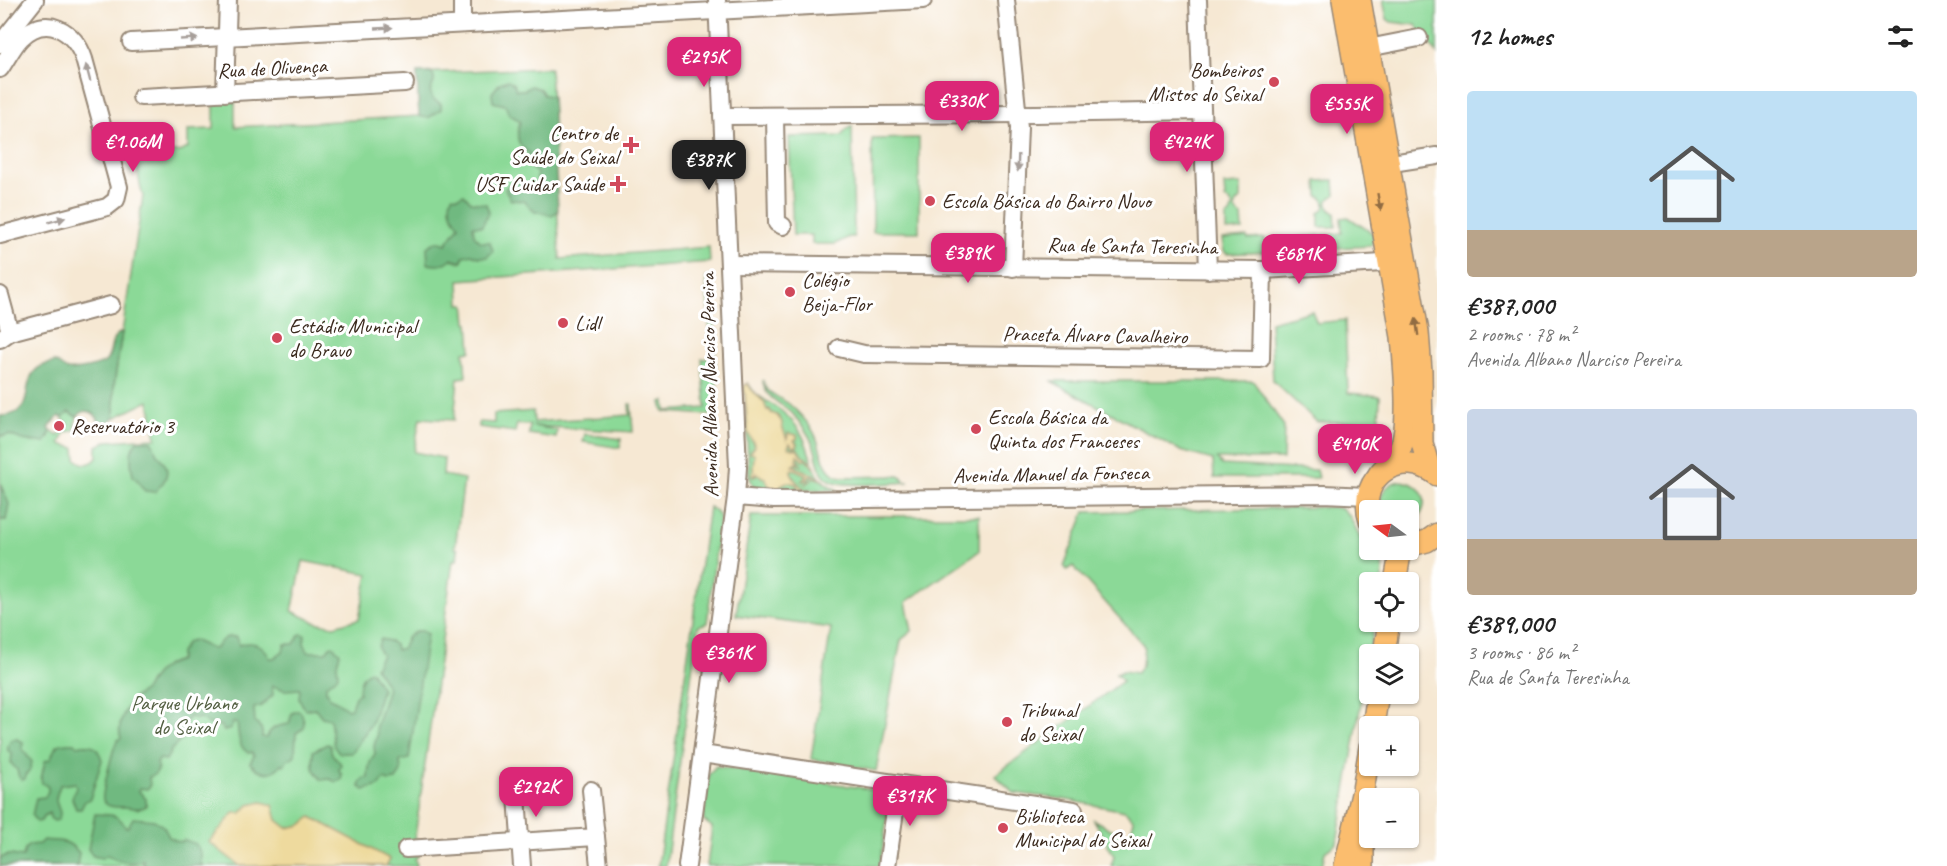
<!DOCTYPE html>
<meta charset="utf-8">
<style>
body{margin:0;font-family:Caveat,sans-serif;background:#f2f2f2;color:#222;height:100vh;display:flex;flex-direction:column;font-size:22px;white-space:nowrap}
*{box-sizing:border-box;margin:0}
p{font-size:20px;color:#767676}
.icon{flex:none;width:33px;height:33px;fill:none;stroke:currentColor;stroke-width:2;stroke-linecap:round;stroke-linejoin:round}
.map{position:relative;flex:1;overflow:hidden}
.side{display:flex;flex-direction:column;background:#fff;width:510px}
.side>*{flex:none}
.needle{width:39px;rotate:285deg}
.controls{position:absolute;left:1359px;top:500px;display:grid;gap:12px}
.controls a{display:grid;place-items:center;width:60px;height:60px;border-radius:6px;background:#fff;box-shadow:0 2px 4px #0004;font-size:30px}
.price{position:absolute;translate:-50% -51px;padding:0 14px;border-radius:12px;background:#db2777;color:#fff;font-size:20px;line-height:39px;filter:drop-shadow(0 2px 3px #0008)}
.price::after{content:'';position:absolute;left:50%;top:36px;width:18px;height:14px;margin-left:-9px;background:inherit;clip-path:polygon(0 0,100% 0,50% 100%)}
.price.selected{background:#222;color:#fff}
ul{padding:0;list-style:none}
li{display:grid;align-content:center;gap:12px;height:318px;padding:0 30px}
li span{display:grid;place-items:center;height:186px;border-radius:6px;color:#555}
li>.icon{margin-inline-start:auto}
span .icon{width:108px;height:108px;fill:#fffc;stroke-width:1}
li b{font-size:26px}
h2{display:flex;justify-content:space-between;align-items:center;height:72px;padding:0 30px;font-size:26px}
main{display:flex;flex:1;min-height:0}
.map>svg:first-child{display:block}
.green{fill:#8bd997;stroke:#63825a;stroke-width:1.5;fill-rule:evenodd}
.forest{fill:#70b980;stroke:#56724f;stroke-width:1.5}
.sand{fill:#eeda9e;stroke:#94825e;stroke-width:1.5}
.lines{fill:none;stroke-linecap:round;stroke-linejoin:round}
.minor-casing{stroke:#988978;stroke-width:20}
.major-casing{stroke:#988978;stroke-width:24}
.minor{stroke:#fff;stroke-width:16}
.major{stroke:#fbbd6e;stroke-width:21}
.oneway{fill:#a79f9a}
.oneway2{fill:#916c42}
.poi-dot{fill:#d1495b;stroke:#fff;stroke-width:2}
.labels{text-anchor:middle;stroke-width:6;stroke-linejoin:round;paint-order:stroke}
.street-label{font-size:21px;fill:#3b2a1e;stroke:#fff}
.poi-label{font-size:21px;fill:#3b2a1e;stroke:#fff;text-anchor:start}
.park-label{font-size:21px;fill:#535f42;stroke:#fff}
</style>
<main>
<div class="map">
<svg width="1437" height="866" viewBox="0 0 1437 866">
<rect width="100%" height="100%" fill="#fff"/>
<filter id="ink" filterUnits="userSpaceOnUse"><feTurbulence type="fractalNoise" baseFrequency=".0167" numOctaves="2"/><feDisplacementMap in="SourceGraphic" scale="12" xChannelSelector="R" yChannelSelector="G"/><feConvolveMatrix kernelMatrix="1 2 1 2 8 2 1 2 1" color-interpolation-filters="sRGB"/></filter>
<filter id="wash" filterUnits="userSpaceOnUse"><feTurbulence type="fractalNoise" baseFrequency=".008" numOctaves="4" result="noise"/><feDisplacementMap in="SourceGraphic" scale="24" xChannelSelector="R" yChannelSelector="G"/><feGaussianBlur stdDeviation="1.35" result="paint"/><feColorMatrix in="noise" values="0 0 0 0 0 0 0 0 0 0 0 0 0 0 0 0 0 1.4 0 .05"/><feComposite in="paint" operator="in"/></filter>
<g filter="url(#wash)">
<rect width="100%" height="100%" fill="#f6e8d3"/>
<!-- green -->
<g class="green">
<path d="M1383,0H1437V54L1416,25L1391,22L1387,19Z"/>
<path d="M550,68L560,259L709,247L710,262L459,280L460,304H465L467,322L469,323L471,351L464,352L466,377L458,378L454,420L420,418L414,452L444,458L443,475L464,479L455,548L458,549L457,560H453L415,837L418,842V856L415,859L417,866H0V520H6L0,483V436L10,435L32,442L48,439L51,431L58,436L68,424L62,418L69,412L77,417L75,424L76,428L73,431L66,432L60,444L75,448L76,459C83,466 91,465 97,458V446L107,441L156,438L149,401L114,418V385L143,196C139,184 137,165 136,152H179L188,148V130L214,129V101L235,100V127L419,116L417,73ZM303,561L368,574L359,619L334,626L315,622L292,611Z"/>
<path d="M852,126L854,237H849L835,244H812V235H793L789,137L842,136L846,130Z"/>
<path d="M919,138V232H873L872,139Z"/>
<path d="M1334,180L1335,195L1328,200C1327,206 1329,211 1335,212L1336,227H1319V213C1327,209 1327,199 1318,196L1317,181Z"/>
<path d="M1241,184V199C1235,202 1233,207 1237,213L1242,216L1243,230L1226,231V217L1230,214L1233,207L1230,202L1225,199L1224,185Z"/>
<path d="M1348,217L1374,234L1372,246L1299,250L1298,237L1342,233L1341,218Z"/>
<path d="M1247,237L1248,239L1265,238L1266,252L1227,254L1224,252L1222,239Z"/>
<path d="M711,277L718,410L714,415H710L666,412L663,410L661,402L665,401L666,411L706,408L702,359L712,358L706,278Z"/>
<path d="M1312,311L1317,323L1345,320L1348,393L1380,396L1379,422H1317L1273,381L1270,322Z"/>
<path d="M763,380C766,394 778,396 789,404C797,411 805,419 811,428C823,443 819,472 841,477L901,476L905,482H909C891,483 844,488 830,480C817,473 818,456 813,444C808,433 800,422 792,413C781,403 763,397 763,380Z"/>
<path d="M1051,381H1253L1284,426L1283,459H1217L1222,465L1316,470L1318,478H1214L1213,460L1181,451Z"/>
<path d="M748,383C755,396 764,399 776,407C785,413 793,421 799,430C815,453 807,479 838,490H764L753,486L749,475L744,386Z"/>
<path d="M629,404H631L633,432L533,426L557,430L556,438L529,434L530,425L517,424L515,432L479,427V422L494,423V414L533,411L534,422L630,415Z"/>
<path d="M585,434L621,439L620,448L583,442Z"/>
<path d="M1399,481C1426,482 1434,510 1410,524H1409L1408,510H1381C1378,495 1385,485 1399,481Z"/>
<path d="M709,507L716,511L720,517L707,623L698,626L666,866H658Z"/>
<path d="M1333,507L1343,509L1350,517L1361,539L1369,547L1370,549C1383,554 1384,569 1382,582H1370V621H1375L1337,843L1325,852L1322,866H1111L1114,856L1094,820L1110,829L1130,834L1134,820L1125,811L1062,799L1014,793L995,775L1123,681L1116,674L1123,671L1137,673L1142,665L1144,646L1139,640L1073,566L1067,570L1064,566L1085,512Z"/>
<path d="M751,516H979V551L906,602L912,631L901,640L876,771L811,759L831,628L736,615Z"/>
<path d="M716,766L883,791L890,798L880,866H707L712,827L703,820L709,774Z"/>
</g>
<!-- forest -->
<g class="forest">
<path d="M417,73H431C437,79 433,85 430,91L433,99L441,104V109C434,115 429,120 419,116Z"/>
<path d="M508,80L514,84L516,90H524L531,86L540,89L544,95L552,96L558,210L552,216L541,212H535L524,201L511,200L505,189L511,182H521L530,190L537,185V173L528,166L529,153C516,145 516,135 520,121L509,114L505,105L493,102L492,93L500,83Z"/>
<path d="M464,194L471,202L486,204L489,212L482,226H473L474,235L481,242H490L493,251L487,257H479L471,254L464,256L461,262L451,259C443,266 438,266 428,264L427,247C434,242 438,240 446,244L459,226C452,214 447,210 452,196L458,197Z"/>
<path d="M122,332L114,385V418L107,423H99C96,411 85,407 77,417L69,412L62,418L59,416L49,428L51,431L45,443L22,440L10,435L0,436V416C36,415 21,387 34,372C39,365 48,364 55,362C59,364 64,369 68,370C75,371 102,366 106,361C114,351 108,337 122,332Z"/>
<path d="M137,441H151C155,446 154,450 157,454C164,462 171,469 164,481C162,485 157,488 155,492L145,491L141,486L140,483L133,476C131,463 128,451 137,441Z"/>
<path d="M0,483L9,504L6,520H0Z"/>
<path d="M416,631H422L427,634L409,759L400,761L401,771L396,780L389,781L384,779L379,786L364,790L360,787V783L364,778H368C368,769 369,760 375,754L374,746L377,736L376,726L388,688L375,667L382,655C377,649 377,646 381,639L389,641L395,645L396,650L403,648C405,639 408,636 416,631Z"/>
<path d="M301,634L305,635L304,643L308,652H326L330,647L333,646L340,653L337,664L338,676L326,685V691L328,692L329,698L336,701L348,709L351,708L355,697L359,693C359,684 361,674 371,671L382,689L371,724L352,753H340L334,747L330,719L322,717L315,708L305,710L299,698L300,689L285,690L272,686L273,695L261,706L254,708L255,723C261,726 263,731 262,737L266,738C272,726 278,726 289,724L292,713L296,711H300C303,716 305,723 303,729L296,733L295,755L291,759H288L284,765L281,764C272,777 260,774 250,763L254,756L252,752L249,753C237,747 239,733 237,723H233L231,729L224,731L221,726L208,724L201,718L195,719L190,716L184,724L187,727L186,736L172,749L166,760L160,759L157,763C160,770 156,775 149,777L150,786L147,789L140,788L139,791L146,799V806C138,811 132,807 124,807C116,807 107,808 103,800C101,795 114,745 117,741C118,739 120,739 121,738C116,726 125,708 134,698C137,695 142,693 145,690C149,686 147,686 150,682C157,670 168,663 180,660V653L187,642L193,640L212,649L216,648C221,640 225,635 236,637L239,645C252,640 265,644 269,658H274L283,651L285,644H294L299,635Z"/>
<path d="M17,739L23,742L22,749L32,762L29,772L27,773L25,779L22,780L19,777L17,770L11,763L12,754L8,751V746L11,740Z"/>
<path d="M67,743H74L77,746C91,743 97,744 102,760L90,799L85,801L81,809H76L72,798L76,787L75,783L60,785C59,789 56,796 56,800C57,809 63,811 58,820L54,821L50,818L49,813L44,816L41,821L37,822L32,816L36,798L45,797L48,791V787L42,783L41,779L45,761L51,759C54,749 55,744 67,743Z"/>
<path d="M327,744L330,745L332,754L341,764L339,770L342,775L341,780L336,782L330,779L321,780L313,768V751Z"/>
<path d="M95,814C108,815 120,813 125,827H128L133,818L154,820L164,827L169,837L179,842L185,840L196,844L201,854V863L203,866H144L143,860C133,866 117,861 107,855L102,858L93,856L88,849Z"/>
<path d="M43,840C60,842 67,838 79,853L77,866H0V859C8,852 14,856 23,857L25,849L29,845L39,844Z"/>
</g>
<!-- sand -->
<g class="sand">
<path d="M748,383L751,389L764,402L767,410L770,409L771,413L777,415L782,422V426L787,439L788,433L797,435V439L794,440L798,444L797,446L793,447L790,443L788,447L794,449L797,448L802,456L812,462L814,469L811,464L805,459L803,461L797,455V459L801,465L797,463L793,466H797V468C802,469 818,477 822,480L810,476L807,480L809,481L813,479L806,484H805L808,482L807,480L802,481L807,475L794,469L791,470C791,478 799,485 805,490H799L796,484L787,482L781,485L779,490H768L770,488L765,478L762,477L757,473L754,477L752,476C755,469 751,465 755,455L750,453L755,446L748,433L744,386Z"/>
<path d="M262,802L273,805L277,820L287,828L301,825L311,817L390,859L386,866H240L209,842L234,813H241L249,805Z"/>
</g>
</g>
<g filter="url(#ink)">
<g class="lines">
<!-- minor casing -->
<g class="minor-casing">
<g id="minor">
<path d="M1006,0L1019,128L1013,268"/>
<path d="M1198,0L1208,270"/>
<path d="M462,24V0"/>
<path d="M131,42L923,0"/>
<path d="M0,44L35,0"/>
<path d="M1358,50L1419,38"/>
<path d="M0,69C7,59 13,46 21,38C46,13 75,31 84,59L119,187L116,200L107,207L0,235"/>
<path d="M225,93L228,0"/>
<path d="M141,97L405,83"/>
<path d="M722,116L1036,114L1202,111"/>
<path d="M775,117L777,223L783,226"/>
<path d="M1379,165L1437,156"/>
<path d="M729,264L1263,270L1400,262"/>
<path d="M0,295L10,332L0,339"/>
<path d="M10,332L111,305"/>
<path d="M839,348L864,354L1261,359L1263,270"/>
<path d="M736,497L774,500L1324,494L1367,496"/>
<path d="M702,754L1074,810"/>
<path d="M517,796L522,866"/>
<path d="M596,837L599,866"/>
<path d="M406,849L596,837L591,790"/>
<path d="M687,866L736,497L738,467L717,0"/>
<path d="M887,866L899,784"/>
</g>
</g>
<!-- major casing -->
<g class="major-casing">
<g id="major">
<path d="M1343,0L1402,337C1404,364 1411,426 1400,449C1395,458 1386,466 1379,474"/>
<path d="M1360,0L1418,332L1421,371L1422,443L1429,468"/>
<path d="M1370,520C1356,476 1402,447 1437,475"/>
<path d="M1408,546L1427,541L1437,534"/>
<path d="M1395,582L1401,549"/>
<path d="M1384,654L1389,621"/>
<path d="M1373,726L1378,693"/>
<path d="M1363,825V866"/>
<path d="M1345,866L1363,790L1370,747"/>
</g>
</g>
<!-- minor -->
<use href="#minor" class="minor"/>
<!-- major -->
<use href="#major" class="major"/>
</g>
<!-- one-way arrows -->
<defs><path id="oneway-solid" d="M-6-.8H1V-3.2L6.5 0L1 3.2V.8H-6Z" transform="scale(1.5)"/></defs>
<g class="oneway">
<use href="#oneway-solid" transform="translate(384 28) rotate(-3)"/>
<use href="#oneway-solid" transform="translate(189 39) rotate(-3)"/>
<use href="#oneway-solid" transform="translate(88 73) rotate(-105)"/>
<use href="#oneway-solid" transform="translate(1018 163) rotate(92)"/>
<use href="#oneway-solid" transform="translate(57 220) rotate(-15)"/>
</g>
<g class="oneway2">
<use href="#oneway-solid" transform="translate(1379 202) rotate(80)"/>
<use href="#oneway-solid" transform="translate(1417 327) rotate(-98)"/>
</g>
</g>
<!-- markers -->
<g class="poi-dot">
<circle cx="1274" cy="82" r="6"/>
<path d="M628 136h6v6h6v6h-6v6h-6v-6h-6v-6h6z"/>
<path d="M615 175h6v6h6v6h-6v6h-6v-6h-6v-6h6z"/>
<circle cx="930" cy="201" r="6"/>
<circle cx="790" cy="292" r="6"/>
<circle cx="563" cy="323" r="6"/>
<circle cx="277" cy="338" r="6"/>
<circle cx="59" cy="426" r="6"/>
<circle cx="976" cy="429" r="6"/>
<circle cx="1007" cy="722" r="6"/>
<circle cx="1003" cy="828" r="6"/>
</g>
<g class="labels">
<!-- street labels -->
<g class="street-label">
<text transform="translate(272 68) rotate(-3)" y="7">Rua de Olivença</text>
<text transform="translate(1132 246) rotate(1)" y="7">Rua de Santa Teresinha</text>
<text transform="translate(1095 335) rotate(1)" y="7">Praceta Álvaro Cavalheiro</text>
<text transform="translate(709 385) rotate(-91)" y="7">Avenida Albano Narciso Pereira</text>
<text transform="translate(1051 474) rotate(-1)" y="7">Avenida Manuel da Fonseca</text>
</g>
<!-- poi labels -->
<g class="poi-label">
<text x="1262" y="77" text-anchor="end">Bombeiros<tspan x="1262" dy="24">Mistos do Seixal</tspan></text>
<text x="618" y="140" text-anchor="end">Centro de<tspan x="618" dy="24">Saúde do Seixal</tspan></text>
<text x="604" y="191" text-anchor="end">USF Cuidar Saúde</text>
<text x="942" y="208">Escola Básica do Bairro Novo</text>
<text x="802" y="287">Colégio<tspan x="802" dy="24">Beija-Flor</tspan></text>
<text x="575" y="330">Lidl</text>
<text x="289" y="333">Estádio Municipal<tspan x="289" dy="24">do Bravo</tspan></text>
<text x="988" y="424">Escola Básica da<tspan x="988" dy="24">Quinta dos Franceses</tspan></text>
<text x="71" y="433">Reservatório 3</text>
<text x="1019" y="717">Tribunal<tspan x="1019" dy="24">do Seixal</tspan></text>
<text x="1015" y="823">Biblioteca<tspan x="1015" dy="24">Municipal do Seixal</tspan></text>
</g>
<!-- park labels -->
<g class="park-label">
<text x="184" y="710">Parque Urbano<tspan x="184" dy="24">do Seixal</tspan></text>
</g>
</g>
</svg>
<div class="controls">
<a><svg class="needle" viewBox="-14 -14 28 28"><path d="M0-13l5 13h-10z" fill="#e53935"/><path d="M0 13l5-13h-10z" fill="#767676"/></svg></a>
<a><svg class="icon" aria-label="locate" viewBox="0 0 24 24"><circle cx="12" cy="12" r="6"/><path d="M12 2v4M12 18v4M2 12h4M18 12h4"/></svg></a>
<a><svg class="icon" aria-label="layers" viewBox="0 0 24 24"><path d="M12 4l9 5-9 5-9-5zM3 14l9 5 9-5"/></svg></a>
<a>+</a>
<a>−</a>
</div>
<b class="price" style="left:704px;top:88px">€295K</b>
<b class="price" style="left:962px;top:132px">€330K</b>
<b class="price" style="left:1347px;top:135px">€555K</b>
<b class="price" style="left:133px;top:173px">€1.06M</b>
<b class="price" style="left:1187px;top:173px">€424K</b>
<b class="price selected" style="left:709px;top:191px">€387K</b>
<b class="price" style="left:968px;top:284px">€389K</b>
<b class="price" style="left:1299px;top:285px">€681K</b>
<b class="price" style="left:1355px;top:475px">€410K</b>
<b class="price" style="left:729px;top:684px">€361K</b>
<b class="price" style="left:536px;top:818px">€292K</b>
<b class="price" style="left:910px;top:827px">€317K</b>
</div>
<section class="side">
<h2>12 homes<svg class="icon" aria-label="filters" viewBox="0 0 24 24"><path d="M4 7h16M4 17h16"/><circle cx="9" cy="7" r="2"/><circle cx="15" cy="17" r="2"/></svg></h2>
<ul>
<li><span style="background:linear-gradient(#bfe0f5 75%,#b9a48a 0)"><svg class="icon" aria-label="home" viewBox="0 0 24 24"><path d="M3 11l9-7 9 7M6 9v11h12V9"/></svg></span><div><b>€387,000</b><p>2 rooms · 78 m²</p><p>Avenida Albano Narciso Pereira</p></div></li>
<li><span style="background:linear-gradient(#c9d6e8 70%,#b9a48a 0)"><svg class="icon" aria-label="home" viewBox="0 0 24 24"><path d="M3 11l9-7 9 7M6 9v11h12V9"/></svg></span><div><b>€389,000</b><p>3 rooms · 86 m²</p><p>Rua de Santa Teresinha</p></div></li>
</ul>
</section>
</main>
